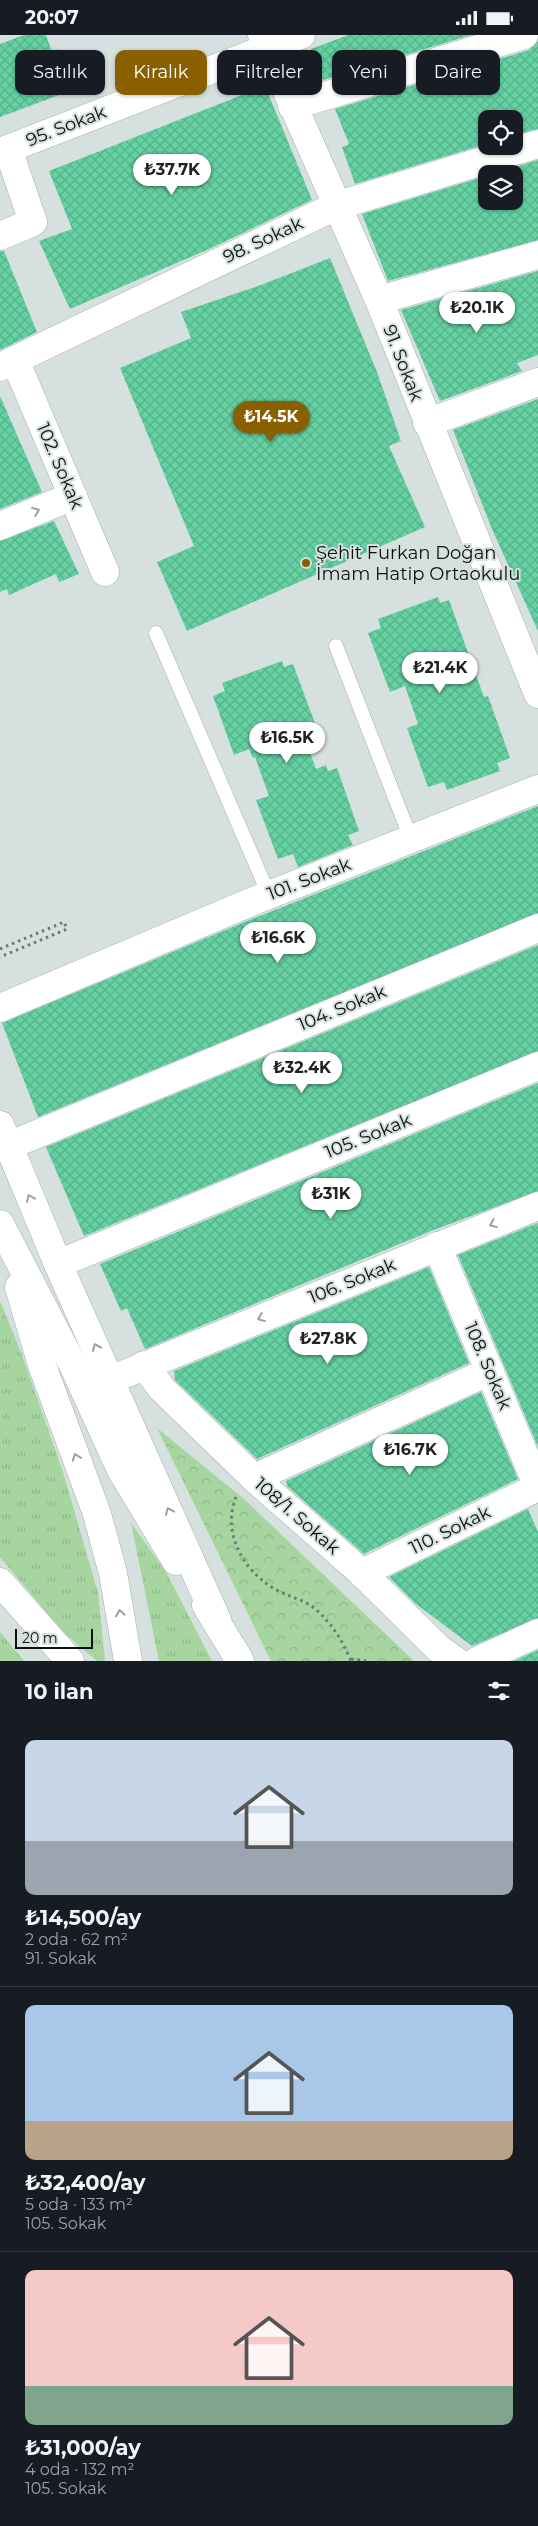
<!DOCTYPE html>
<html lang="tr">
<meta charset="utf-8">
<style>
body{margin:0;font-family:Montserrat,sans-serif;background:#20242c;color:#f1f3f6;height:100vh;display:flex;flex-direction:column;font-size:19px;white-space:nowrap}
*{box-sizing:border-box;margin:0}
p{font-size:16px;color:#9ea1a6}
.icon{flex:none;width:28px;height:28px;fill:none;stroke:currentColor;stroke-width:2;stroke-linecap:round;stroke-linejoin:round}
.map{position:relative;height:1626px;overflow:hidden}
.side{display:flex;flex-direction:column;background:#171b24;flex:1}
.side>*{flex:none}
.top-card{position:absolute;left:15px;top:15px;width:509px;height:45px;display:flex;gap:10px}
.fabs{position:absolute;left:478px;top:75px;display:grid;gap:10px}
.fabs a{display:grid;place-items:center;width:45px;height:45px;border-radius:10px;background:#171b24;box-shadow:0 1px 4px #0004;font-size:25px}
.scale{position:absolute;left:15px;bottom:12px;width:78px;box-sizing:border-box;padding-left:5px;border:2px solid #0c100f;border-top:0;font-size:14px;line-height:18px;white-space:nowrap;color:#0c100f;-webkit-text-stroke:4px #d6e1df;paint-order:stroke}
.price{position:absolute;translate:-50% -42px;padding:0 11px;border-radius:18px;background:#fff;color:#222;font-size:16px;line-height:32px;filter:drop-shadow(0 1px 2px #0008)}
.price::after{content:'';position:absolute;left:50%;top:30px;width:15px;height:11px;margin-left:-8px;background:inherit;clip-path:polygon(0 0,100% 0,50% 100%)}
.price.active{background:#895f00;color:#fff}
ul{padding:0;list-style:none}
li{display:grid;align-content:center;gap:10px;height:265px;padding:0 25px}
li+li{border-top:1px solid #363941}
li span{display:grid;place-items:center;height:155px;border-radius:10px;color:#555}
li>.icon{margin-inline-start:auto}
span .icon{width:90px;height:90px;fill:#fffc;stroke-width:1}
li b{font-size:21px}
h2{display:flex;justify-content:space-between;align-items:center;height:60px;padding:0 25px;font-size:21px}
.pill{padding:0 18px;border-radius:10px;background:#171b24;box-shadow:0 1px 4px #0004;font-size:18px;line-height:45px}
.pill.active{background:#895f00;color:#fff}
.status{display:flex;justify-content:space-between;align-items:center;height:35px;padding:0 25px;background:#171b24;direction:ltr}
.status svg{height:14px;fill:currentColor}
.map>svg:first-child{display:block}
.grass{fill:url(#grass-tufts)}
.park{fill:url(#park-crowns)}
.building{fill:url(#building-cross-hatch)}
.lines{fill:none;stroke-linecap:round;stroke-linejoin:round}
.service-casing{stroke:#a3aeac;stroke-width:15}
.minor-casing{stroke:#a3aeac;stroke-width:29}
.trunk-casing{stroke:#a3aeac;stroke-width:29}
.path{stroke:#6f7775;stroke-width:3;stroke-dasharray:2.5 4;stroke-linecap:butt}
.service{stroke:#fff;stroke-width:14}
.minor{stroke:#fff;stroke-width:28}
.trunk{stroke:#fff;stroke-width:28}
.oneway{stroke:#9e9f9f}
.poi-dot{fill:#895f00;stroke:#d6e1df;stroke-width:2}
.labels{text-anchor:middle;stroke-width:4;stroke-linejoin:round;paint-order:stroke}
.street-label{font-size:18px;fill:#0c100f;stroke:#d6e1df}
.poi-label{font-size:18px;fill:#0c100f;stroke:#d6e1df;text-anchor:start}
</style>
<div class="status"><b>20:07</b><svg viewBox="0 0 49 12"><path d="M0 12V9h3v3zM5 12V6h3v6zM10 12V3h3v9zM15 12V0h3v12zM26 1h20v11H26zM47 4h2v5h-2z"/></svg></div>
<div class="map">
<svg width="538" height="1626" viewBox="0 0 538 1626">
<defs>
<pattern id="grass-tufts" width="24" height="20" patternUnits="userSpaceOnUse" patternTransform="scale(1.25)"><rect width="24" height="20" fill="#a6d5a0"/><path d="M3 7l-1-3M5 7V3M7 7l1-3M15 17l-1-3M17 17v-4M19 17l1-3" fill="none" stroke="#8eb689"/></pattern>
<pattern id="park-crowns" width="20" height="18" patternUnits="userSpaceOnUse" patternTransform="scale(1.25)"><rect width="20" height="18" fill="#a6d5a0"/><path d="M2 6a3 3 0 1 1 6 0M12 15a3 3 0 1 1 6 0" fill="none" stroke="#8eb689"/></pattern>
<pattern id="building-cross-hatch" width="8" height="8" patternUnits="userSpaceOnUse" patternTransform="scale(1.25)"><rect width="8" height="8" fill="#65d1a2"/><path d="M0 0l8 8M0 8l8-8" fill="none" stroke="#56b28a"/></pattern>
</defs>
<rect width="100%" height="100%" fill="#d6e1df"/>
<!-- grass -->
<g class="grass">
<path d="M0,1266L21,1317L64,1440L98,1558L105,1626H97L63,1597L0,1522Z"/>
<path d="M131,1488L166,1537L212,1626H159Z"/>
<path d="M0,1597L24,1626H0Z"/>
</g>
<!-- park -->
<path class="park" d="M157,1393L244,1464L414,1626H271Z"/>
<!-- building -->
<g class="building">
<path d="M24,0H46L52,17L59,14L67,35L62,36L70,56L0,82V9Z"/>
<path d="M348,0H471L323,45L311,14Z"/>
<path d="M538,6V94L514,100V84H486V109L355,149L342,112L349,109L335,74L529,15Z"/>
<path d="M265,51L312,165L209,214L70,274L39,206L72,194L49,136Z"/>
<path d="M538,125V205L388,246L362,179L486,141V166H514V139H494Z"/>
<path d="M0,216H4L37,297L0,315Z"/>
<path d="M330,223L377,337L401,406L389,411L425,492L187,596L157,527L194,511L120,333L191,303L181,277L261,250Z"/>
<path d="M538,236V320L517,328L522,336L440,366L401,275Z"/>
<path d="M0,361L42,457L0,474Z"/>
<path d="M538,364V596L492,494L453,395Z"/>
<path d="M54,486L79,539L59,547L56,539L9,560L7,554L0,557V506Z"/>
<path d="M438,562L440,568L449,565L484,662L488,661L510,723L497,728L500,736L447,755L444,747L428,752L407,693L418,689L405,651L390,657L368,598L381,593L378,584Z"/>
<path d="M282,626L284,632L293,629L316,691L302,696L316,734L326,730L328,736L337,733L359,796L348,800L353,810L298,832L293,819L278,824L256,765L269,761L255,722L253,723L249,714L234,720L213,661L225,656L222,648Z"/>
<path d="M538,771V878L38,1082L2,988L252,884Z"/>
<path d="M538,910V1016L84,1201L46,1112Z"/>
<path d="M538,1048V1156L431,1196L145,1314L127,1273L121,1276L100,1229Z"/>
<path d="M538,1188V1412L458,1220Z"/>
<path d="M429,1232L469,1328L257,1424L175,1345L174,1336Z"/>
<path d="M481,1357L518,1444L364,1519L287,1451L286,1446Z"/>
<path d="M528,1474L538,1497V1583L472,1611L416,1569L389,1542Z"/>
<path d="M538,1615V1626H514Z"/>
</g>
<g class="lines">
<!-- service casing -->
<g class="service-casing">
<g id="service">
<path d="M156,598L269,860"/>
<path d="M336,611L411,804"/>
</g>
</g>
<!-- minor casing -->
<g class="minor-casing">
<g id="minor">
<path d="M262,0L379,265L538,659"/>
<path d="M292,71L524,0"/>
<path d="M0,117L301,0"/>
<path d="M0,201L33,187L8,114"/>
<path d="M379,265L538,220"/>
<path d="M15,325L105,537"/>
<path d="M0,332L336,171L538,109"/>
<path d="M427,388L538,347"/>
<path d="M0,491L73,461"/>
<path d="M0,973L256,865L538,754"/>
<path d="M8,1111L538,893"/>
<path d="M437,1211L538,1452"/>
<path d="M58,1229L538,1031"/>
<path d="M144,1330L162,1354L254,1443L362,1538L438,1613L456,1626"/>
<path d="M110,1345L538,1171"/>
<path d="M254,1443L490,1336"/>
<path d="M362,1538L538,1452"/>
<path d="M477,1626L538,1598"/>
</g>
</g>
<!-- trunk casing -->
<g class="trunk-casing">
<g id="trunk">
<path d="M0,1090L58,1229L217,1585"/>
<path d="M0,1189L73,1330L121,1435L176,1526"/>
<path d="M19,1252L42,1330L97,1479L113,1538L128,1626"/>
<path d="M0,1547L70,1626"/>
<path d="M206,1570L240,1626"/>
</g>
</g>
<!-- path -->
<g class="path">
<path d="M0,914L64,887L67,894L0,922"/>
<path d="M236,1462C222,1497 242,1534 273,1553C286,1561 303,1564 314,1573C332,1588 342,1605 351,1626"/>
<path d="M351,1624L366,1626"/>
</g>
<!-- service -->
<use href="#service" class="service"/>
<!-- minor -->
<use href="#minor" class="minor"/>
<!-- trunk -->
<use href="#trunk" class="trunk"/>
</g>
<!-- one-way arrows -->
<defs><path id="oneway-chevron" d="M-2-3.5L2.5 0L-2 3.5" fill="none" stroke-width="1.6" stroke-linecap="round" stroke-linejoin="round" transform="scale(1.25)"/></defs>
<g class="oneway">
<use href="#oneway-chevron" transform="translate(36 476) rotate(-22)"/>
<use href="#oneway-chevron" transform="translate(30 1163) rotate(-113)"/>
<use href="#oneway-chevron" transform="translate(493 1189) rotate(158)"/>
<use href="#oneway-chevron" transform="translate(261 1283) rotate(158)"/>
<use href="#oneway-chevron" transform="translate(96 1312) rotate(-114)"/>
<use href="#oneway-chevron" transform="translate(76 1422) rotate(-110)"/>
<use href="#oneway-chevron" transform="translate(169 1476) rotate(-114)"/>
<use href="#oneway-chevron" transform="translate(120 1578) rotate(-100)"/>
</g>
<!-- markers -->
<circle class="poi-dot" cx="306" cy="528" r="5"/>
<g class="labels">
<!-- street labels -->
<g class="street-label">
<text transform="translate(66 91) rotate(-21)" y="6">95. Sokak</text>
<text transform="translate(263 205) rotate(-25)" y="6">98. Sokak</text>
<text transform="translate(403 328) rotate(69)" y="6">91. Sokak</text>
<text transform="translate(60 431) rotate(67)" y="6">102. Sokak</text>
<text transform="translate(309 844) rotate(-21)" y="6">101. Sokak</text>
<text transform="translate(342 973) rotate(-22)" y="6">104. Sokak</text>
<text transform="translate(368 1101) rotate(-22)" y="6">105. Sokak</text>
<text transform="translate(352 1246) rotate(-22)" y="6">106. Sokak</text>
<text transform="translate(488 1331) rotate(67)" y="6">108. Sokak</text>
<text transform="translate(297 1481) rotate(41)" y="6">108/1. Sokak</text>
<text transform="translate(450 1495) rotate(-26)" y="6">110. Sokak</text>
</g>
<!-- poi labels -->
<g class="poi-label">
<text x="316" y="524">Şehit Furkan Doğan<tspan x="316" dy="21">İmam Hatip Ortaokulu</tspan></text>
</g>
</g>
</svg>
<div class="fabs">
<a><svg class="icon" aria-label="locate" viewBox="0 0 24 24"><circle cx="12" cy="12" r="6"/><path d="M12 2v4M12 18v4M2 12h4M18 12h4"/></svg></a>
<a><svg class="icon" aria-label="layers" viewBox="0 0 24 24"><path d="M12 4l9 5-9 5-9-5zM3 14l9 5 9-5"/></svg></a>
</div>
<div class="scale">20 m</div>
<b class="price" style="left:172px;top:161px">₺37.7K</b>
<b class="price" style="left:477px;top:299px">₺20.1K</b>
<b class="price active" style="left:271px;top:408px">₺14.5K</b>
<b class="price" style="left:440px;top:659px">₺21.4K</b>
<b class="price" style="left:287px;top:729px">₺16.5K</b>
<b class="price" style="left:278px;top:929px">₺16.6K</b>
<b class="price" style="left:302px;top:1059px">₺32.4K</b>
<b class="price" style="left:331px;top:1185px">₺31K</b>
<b class="price" style="left:328px;top:1330px">₺27.8K</b>
<b class="price" style="left:410px;top:1441px">₺16.7K</b>
<div class="top-card">
<a class="pill">Satılık</a>
<a class="pill active">Kiralık</a>
<a class="pill">Filtreler</a>
<a class="pill">Yeni</a>
<a class="pill">Daire</a>
</div>
</div>
<section class="side">
<h2>10 ilan<svg class="icon" aria-label="filters" viewBox="0 0 24 24"><path d="M4 7h16M4 17h16"/><circle cx="9" cy="7" r="2"/><circle cx="15" cy="17" r="2"/></svg></h2>
<ul>
<li><span style="background:linear-gradient(#c9d6e8 65%,#9aa5b1 0)"><svg class="icon" aria-label="home" viewBox="0 0 24 24"><path d="M3 11l9-7 9 7M6 9v11h12V9"/></svg></span><div><b>₺14,500/ay</b><p>2 oda · 62 m²</p><p>91. Sokak</p></div></li>
<li><span style="background:linear-gradient(#a9c7e8 75%,#b9a48a 0)"><svg class="icon" aria-label="home" viewBox="0 0 24 24"><path d="M3 11l9-7 9 7M6 9v11h12V9"/></svg></span><div><b>₺32,400/ay</b><p>5 oda · 133 m²</p><p>105. Sokak</p></div></li>
<li><span style="background:linear-gradient(#f6c9c9 75%,#7fa58c 0)"><svg class="icon" aria-label="home" viewBox="0 0 24 24"><path d="M3 11l9-7 9 7M6 9v11h12V9"/></svg></span><div><b>₺31,000/ay</b><p>4 oda · 132 m²</p><p>105. Sokak</p></div></li>
</ul>
</section>
